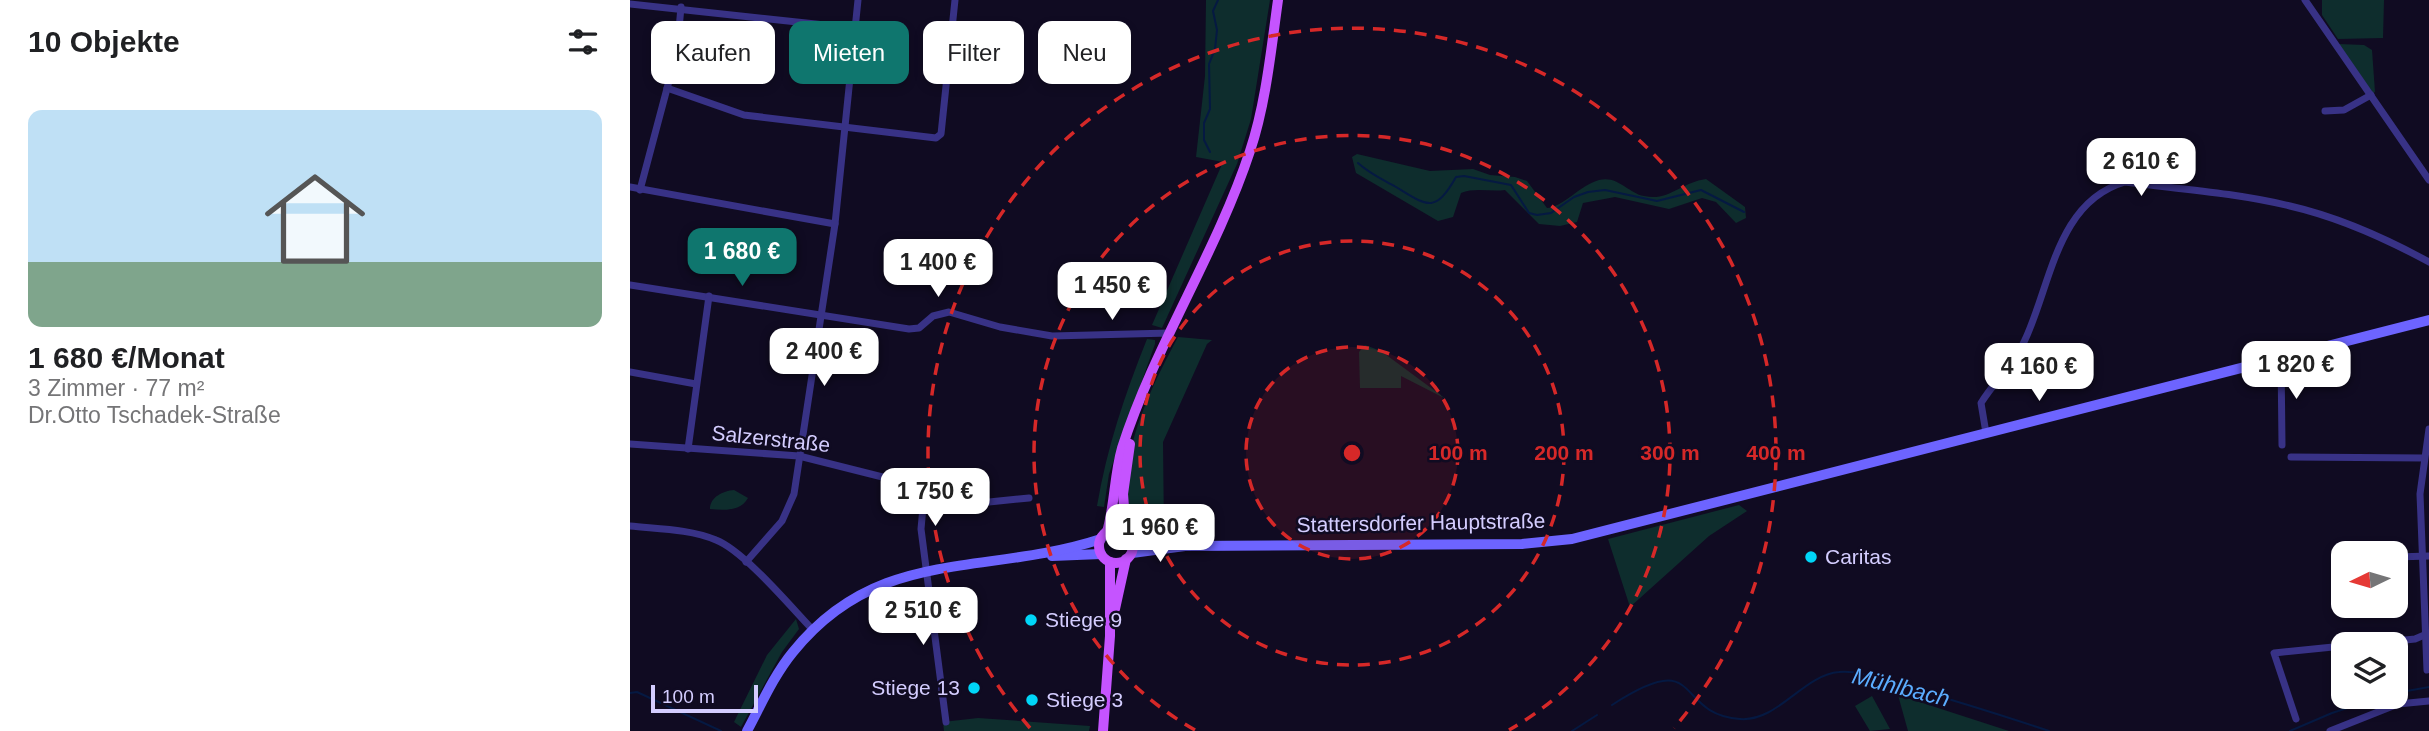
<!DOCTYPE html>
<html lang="de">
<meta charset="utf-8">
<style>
body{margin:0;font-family:Arial,sans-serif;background:#f2f2f2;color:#202124;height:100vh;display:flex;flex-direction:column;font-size:26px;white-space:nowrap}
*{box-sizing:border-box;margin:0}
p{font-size:23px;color:#757577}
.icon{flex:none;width:38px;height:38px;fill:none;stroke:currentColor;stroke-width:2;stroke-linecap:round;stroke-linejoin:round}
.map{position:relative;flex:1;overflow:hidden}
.drawer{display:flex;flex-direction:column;background:#fff;width:630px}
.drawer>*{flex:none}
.guide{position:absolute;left:21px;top:21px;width:665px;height:63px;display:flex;gap:14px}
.needle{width:46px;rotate:265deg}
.buttons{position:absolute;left:1701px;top:541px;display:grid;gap:14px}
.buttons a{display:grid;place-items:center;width:77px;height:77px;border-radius:14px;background:#fff;box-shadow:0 4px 10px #0003;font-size:35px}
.scale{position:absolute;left:21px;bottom:18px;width:107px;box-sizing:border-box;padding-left:7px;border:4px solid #d4cdff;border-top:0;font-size:19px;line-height:24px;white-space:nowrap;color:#d4cdff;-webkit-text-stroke:5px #100b22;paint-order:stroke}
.price{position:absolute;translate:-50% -60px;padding:0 16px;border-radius:14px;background:#fff;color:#222;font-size:23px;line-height:46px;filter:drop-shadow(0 2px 4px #0008)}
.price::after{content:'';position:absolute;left:50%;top:42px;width:21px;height:16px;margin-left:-10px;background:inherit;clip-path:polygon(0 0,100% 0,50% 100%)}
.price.current{background:#0f766e;color:#fff}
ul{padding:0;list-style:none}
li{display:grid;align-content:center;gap:14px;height:371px;padding:0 28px}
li+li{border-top:2px solid #e0e0e0}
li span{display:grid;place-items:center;height:217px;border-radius:14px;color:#555}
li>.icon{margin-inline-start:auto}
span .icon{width:126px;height:126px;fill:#fffc;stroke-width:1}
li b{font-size:30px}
h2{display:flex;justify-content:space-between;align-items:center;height:84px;padding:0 28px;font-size:30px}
.chip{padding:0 24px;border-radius:14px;background:#fff;box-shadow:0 4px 10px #0003;font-size:24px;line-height:63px}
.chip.current{background:#0f766e;color:#fff}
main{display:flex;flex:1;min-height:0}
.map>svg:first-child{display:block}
.green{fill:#0e2d2d}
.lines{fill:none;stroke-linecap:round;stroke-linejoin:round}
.stream{stroke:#051942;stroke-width:2}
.minor{stroke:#383286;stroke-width:7}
.secondary{stroke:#6d64ff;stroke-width:10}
.primary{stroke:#c554ff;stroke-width:10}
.ring{fill:none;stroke:#d62828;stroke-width:3.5;stroke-dasharray:12 9}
.poi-dot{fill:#00d6f8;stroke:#100b22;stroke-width:2.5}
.labels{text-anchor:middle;stroke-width:5;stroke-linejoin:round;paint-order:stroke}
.street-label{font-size:21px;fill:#d4cdff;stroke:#100b22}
.poi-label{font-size:21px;fill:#d4cdff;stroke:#100b22;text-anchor:start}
.water-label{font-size:23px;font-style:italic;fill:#5badff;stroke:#100b22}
.centre{fill:#d62828;stroke:#100b22;stroke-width:3.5}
.ring-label{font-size:21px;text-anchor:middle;font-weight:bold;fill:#d62828;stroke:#100b22;stroke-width:5;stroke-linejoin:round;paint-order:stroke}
</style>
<main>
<section class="drawer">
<h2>10 Objekte<svg class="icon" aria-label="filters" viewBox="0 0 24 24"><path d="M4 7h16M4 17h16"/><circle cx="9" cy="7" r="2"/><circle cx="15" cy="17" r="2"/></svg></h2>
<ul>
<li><span style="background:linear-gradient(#bfe0f5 70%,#7fa58c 0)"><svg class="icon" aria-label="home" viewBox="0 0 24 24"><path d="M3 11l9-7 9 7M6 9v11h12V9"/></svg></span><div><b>1 680 €/Monat</b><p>3 Zimmer · 77 m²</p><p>Dr.Otto Tschadek-Straße</p></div></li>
</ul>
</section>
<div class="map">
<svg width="1799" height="731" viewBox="0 0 1799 731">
<rect width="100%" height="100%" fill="#100b22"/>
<!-- green -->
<g class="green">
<path d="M576,0H640L621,119L607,164L532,328L522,325L593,162L566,157L575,76Z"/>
<path d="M1692,0H1754L1753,38L1708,39L1692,15Z"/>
<path d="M1709,44L1734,45L1742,50L1745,92L1743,93Z"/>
<path d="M727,154L800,171L843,169L860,175L885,177L897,181L917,208C932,208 950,185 969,180C988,175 998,193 1014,196C1038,202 1052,182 1076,179L1115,207L1116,218L1106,223L1086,202L1072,198L1039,209L985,197L953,203L947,222L930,226L909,224L875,190C860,192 845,187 831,193L823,217L808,221L726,173L722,157Z"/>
<path d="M548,337L582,340L577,344L533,442L534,532L514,530L506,525C503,517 499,508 498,500C490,448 525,380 548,337Z"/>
<path d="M517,339L525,340V344L479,474L474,507L467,506C477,447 495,394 517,339Z"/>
<path d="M735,345L751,351L816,399L771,376V388H730L729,352Z"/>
<path d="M104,490L118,498C110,512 94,510 80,509C80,497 93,491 104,490Z"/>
<path d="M1109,505L1117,511L1079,536L1000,607L978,539Z"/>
<path d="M166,619L169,629L152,652L111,727L104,722L137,655Z"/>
<path d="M1268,695L1379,731H1278Z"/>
<path d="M1242,696L1260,729L1240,731L1225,706Z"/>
<path d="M348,718L460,726L459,731H314L313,722Z"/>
</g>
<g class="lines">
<!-- stream -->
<g class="stream">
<path d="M580,152L574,140V123L580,109L579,64L585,49L587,30L583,11L588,0"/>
<path d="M728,163C740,174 752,179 766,187C797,206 805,214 826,177L834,176L881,185L899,213L907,215L921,213L944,197L958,192L975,190L1027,201L1071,190L1114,212"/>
<path d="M0,693L7,692L91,731"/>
<path d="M1766,693L1799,687"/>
<path d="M982,705C1075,645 1042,714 1110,719C1148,722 1173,675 1209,672C1227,670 1249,679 1266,684C1317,698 1368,714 1419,731"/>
<path d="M942,731L967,715"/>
<path d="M1660,731L1702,713L1754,696"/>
</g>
<!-- minor -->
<g class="minor">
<path d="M1675,0L1799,180"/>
<path d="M0,4L223,28"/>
<path d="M37,88L114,115L306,138L311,134L325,0"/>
<path d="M1695,111L1714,110L1741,95"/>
<path d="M0,187L205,224"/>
<path d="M10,190L47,51L51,7"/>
<path d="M0,285L279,329L289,328L303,316L319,312L370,327L422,336L540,333"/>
<path d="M1651,357L1652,445"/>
<path d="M0,372L66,384"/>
<path d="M1356,433L1351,403C1364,382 1383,365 1394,342C1421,286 1426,202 1495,182C1550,189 1606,193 1660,206C1708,217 1755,238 1799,262"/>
<path d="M0,444L169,456L344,500L359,502L399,498"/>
<path d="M58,449L79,296"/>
<path d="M1661,457L1794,458"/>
<path d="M295,485L291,529L316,722"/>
<path d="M0,526C28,529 60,529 86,540C114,551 160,606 182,629"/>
<path d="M1766,557L1799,556"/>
<path d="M116,562L152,521L164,494L205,224L228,0"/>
<path d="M1737,644L1785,639L1799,633"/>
<path d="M1797,670L1790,494L1799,429"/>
<path d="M1666,719L1644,653L1713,646"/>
<path d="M1700,731L1768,704L1799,701"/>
</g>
<!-- secondary -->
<g class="secondary">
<path d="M502,539L544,543"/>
<path d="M502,553L555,546L892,544L942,539L1799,320"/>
<path d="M422,556L471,554"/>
<path d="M117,731C131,705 144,675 163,652C249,545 355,577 471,539"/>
</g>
<!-- primary -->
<g class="primary">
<circle cx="486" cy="546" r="17"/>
<path d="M477,532C485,504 484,476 492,448C525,345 586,254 620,151C636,103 641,50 648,0"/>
<path d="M496,532L493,494L500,444"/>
<path d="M485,609L496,559"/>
<path d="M473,731L480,636V562"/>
</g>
</g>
<!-- distance rings -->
<circle cx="722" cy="453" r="106" fill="#d62828" fill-opacity=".12"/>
<g class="ring">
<circle cx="722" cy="453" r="106"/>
<circle cx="722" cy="453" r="212"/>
<path d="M565 730A318 318 0 1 1 879 730"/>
<path d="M400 728A424 424 0 1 1 1044 728"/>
</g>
<!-- markers -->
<g class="poi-dot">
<circle cx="1181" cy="557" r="7"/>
<circle cx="401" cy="620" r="7"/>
<circle cx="344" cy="688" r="7"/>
<circle cx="402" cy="700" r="7"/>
</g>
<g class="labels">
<!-- street labels -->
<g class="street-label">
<text transform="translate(141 439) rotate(6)" y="7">Salzerstraße</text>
<text transform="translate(791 523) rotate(-1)" y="7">Stattersdorfer Hauptstraße</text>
</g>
<!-- poi labels -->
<g class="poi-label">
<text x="1195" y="564">Caritas</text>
<text x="415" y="627">Stiege 9</text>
<text x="330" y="695" text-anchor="end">Stiege 13</text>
<text x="416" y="707">Stiege 3</text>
</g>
<!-- water labels -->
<g class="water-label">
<text transform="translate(1271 687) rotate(14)" y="8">Mühlbach</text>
</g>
</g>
<circle cx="722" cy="453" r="10" class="centre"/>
<g class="ring-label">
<text x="828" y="460">100 m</text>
<text x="934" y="460">200 m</text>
<text x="1040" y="460">300 m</text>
<text x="1146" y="460">400 m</text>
</g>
</svg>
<div class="buttons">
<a><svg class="needle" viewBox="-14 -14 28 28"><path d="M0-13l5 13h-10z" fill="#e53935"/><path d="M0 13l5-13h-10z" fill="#757577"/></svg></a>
<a><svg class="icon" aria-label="layers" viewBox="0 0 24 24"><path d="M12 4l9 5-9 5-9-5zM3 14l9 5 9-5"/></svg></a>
</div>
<div class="scale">100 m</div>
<b class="price" style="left:1511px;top:198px">2 610 €</b>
<b class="price current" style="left:112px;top:288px">1 680 €</b>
<b class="price" style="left:308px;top:299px">1 400 €</b>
<b class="price" style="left:482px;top:322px">1 450 €</b>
<b class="price" style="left:194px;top:388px">2 400 €</b>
<b class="price" style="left:1666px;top:401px">1 820 €</b>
<b class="price" style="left:1409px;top:403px">4 160 €</b>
<b class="price" style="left:305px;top:528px">1 750 €</b>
<b class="price" style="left:530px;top:564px">1 960 €</b>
<b class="price" style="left:293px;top:647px">2 510 €</b>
<div class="guide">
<a class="chip">Kaufen</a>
<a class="chip current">Mieten</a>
<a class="chip">Filter</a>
<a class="chip">Neu</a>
</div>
</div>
</main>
